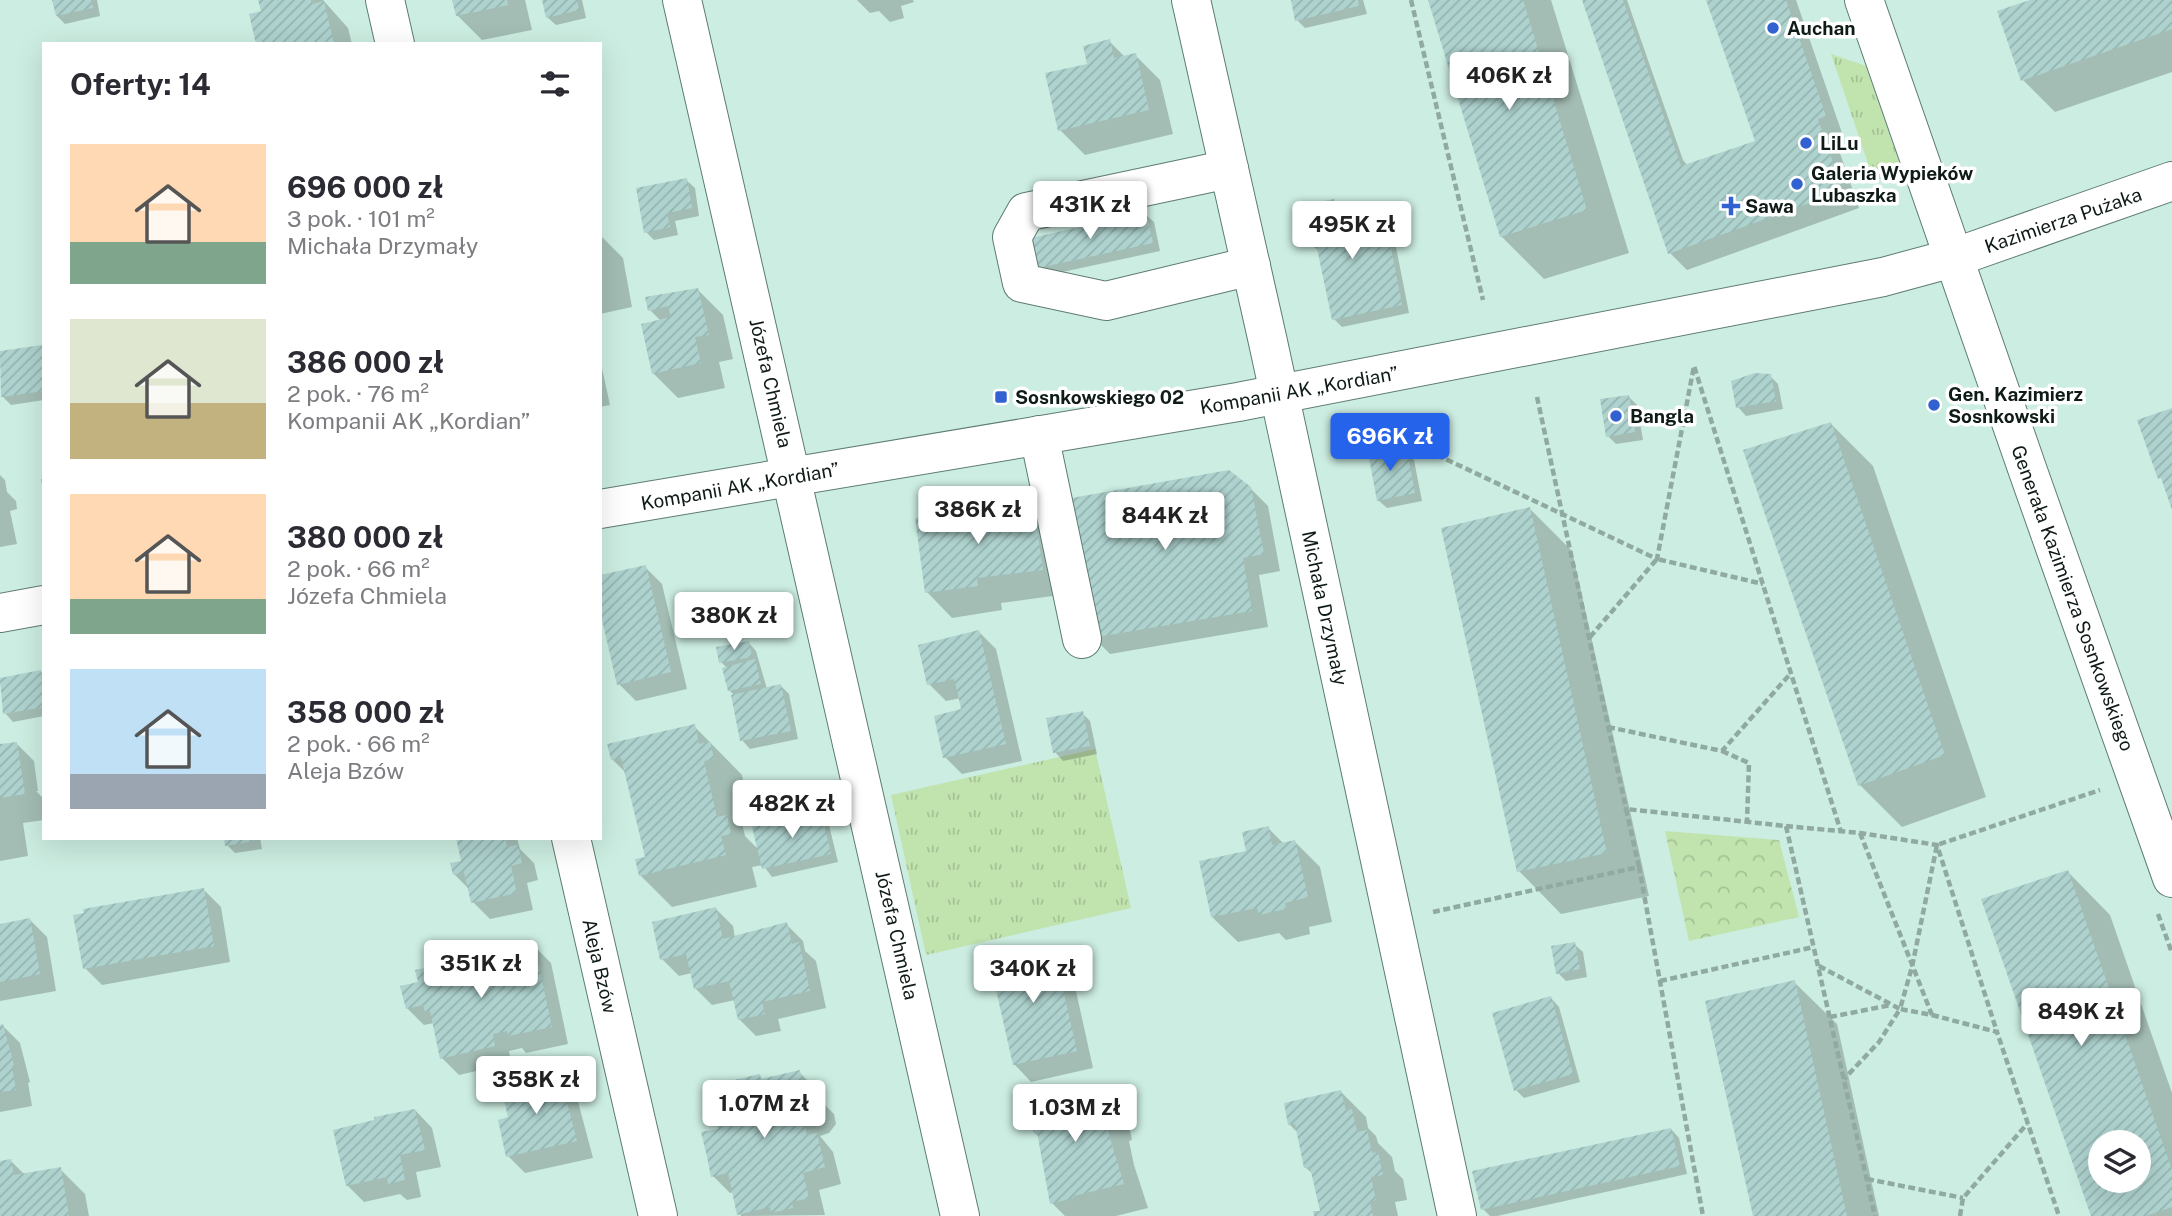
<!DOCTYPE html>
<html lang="pl">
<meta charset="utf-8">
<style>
body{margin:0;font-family:"Public Sans",sans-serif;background:#f2f2f3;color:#2b2b33;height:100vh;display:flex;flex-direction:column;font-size:26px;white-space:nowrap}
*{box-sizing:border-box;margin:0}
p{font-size:23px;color:#7c7c81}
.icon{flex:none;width:38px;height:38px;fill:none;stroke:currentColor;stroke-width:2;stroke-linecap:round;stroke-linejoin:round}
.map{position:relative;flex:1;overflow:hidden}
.drawer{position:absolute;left:42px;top:42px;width:560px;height:798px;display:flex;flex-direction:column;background:#fff;border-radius:0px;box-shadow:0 7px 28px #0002}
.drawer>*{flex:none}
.fabs{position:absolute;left:2088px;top:1130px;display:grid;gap:14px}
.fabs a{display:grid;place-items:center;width:63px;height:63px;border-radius:50%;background:#fff;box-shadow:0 7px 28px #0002;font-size:35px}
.price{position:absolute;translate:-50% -60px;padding:0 16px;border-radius:7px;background:#fff;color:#222;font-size:23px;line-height:46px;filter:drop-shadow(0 2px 4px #0008)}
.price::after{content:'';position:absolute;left:50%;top:42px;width:21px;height:16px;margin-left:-10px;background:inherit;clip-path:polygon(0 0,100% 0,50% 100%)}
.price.on{background:#2563eb;color:#fff}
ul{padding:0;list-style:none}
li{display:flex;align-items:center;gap:21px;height:175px;padding:0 28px}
li span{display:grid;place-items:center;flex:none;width:196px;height:140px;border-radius:0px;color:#555}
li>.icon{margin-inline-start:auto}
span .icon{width:84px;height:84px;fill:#fffc;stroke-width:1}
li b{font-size:30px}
h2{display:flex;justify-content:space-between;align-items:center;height:84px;padding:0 28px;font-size:30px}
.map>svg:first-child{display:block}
.grass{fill:url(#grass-tufts)}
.forest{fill:url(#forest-crowns)}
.shadow{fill:#0003;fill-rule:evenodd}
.building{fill:url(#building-hatch);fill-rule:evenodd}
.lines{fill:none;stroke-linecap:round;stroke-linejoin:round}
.minor-casing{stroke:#5e7c72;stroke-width:40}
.path{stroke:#90aaa1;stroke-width:4.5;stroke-dasharray:7 3.5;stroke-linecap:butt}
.minor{stroke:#fff;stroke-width:38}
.poi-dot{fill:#3261d1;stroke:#fff;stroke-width:2.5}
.labels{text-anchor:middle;stroke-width:7;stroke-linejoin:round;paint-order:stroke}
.poi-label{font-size:19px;font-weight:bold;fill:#0f1b17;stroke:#fff;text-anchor:start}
.street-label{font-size:19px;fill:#0f1b17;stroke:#fff}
</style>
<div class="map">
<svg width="2172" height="1216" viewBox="0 0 2172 1216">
<defs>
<pattern id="grass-tufts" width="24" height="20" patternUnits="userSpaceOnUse" patternTransform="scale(1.75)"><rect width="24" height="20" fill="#c1e3ae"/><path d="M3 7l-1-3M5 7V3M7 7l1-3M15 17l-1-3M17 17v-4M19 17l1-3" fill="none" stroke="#a5c295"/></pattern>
<pattern id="forest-crowns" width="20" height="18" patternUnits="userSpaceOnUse" patternTransform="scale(1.75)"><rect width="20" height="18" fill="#c1e3ae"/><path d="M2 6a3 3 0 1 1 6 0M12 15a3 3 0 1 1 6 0" fill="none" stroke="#a5c295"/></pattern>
<pattern id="building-hatch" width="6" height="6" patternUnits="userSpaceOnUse" patternTransform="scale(1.75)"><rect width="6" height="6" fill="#aed2ce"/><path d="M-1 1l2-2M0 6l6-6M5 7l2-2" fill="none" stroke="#94b4b0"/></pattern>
</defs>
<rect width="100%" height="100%" fill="#ccede1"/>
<!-- grass -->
<g class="grass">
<path d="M1831,54L1866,66L1902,171L1874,181Z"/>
<path d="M1095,749L1131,908L926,955L891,795Z"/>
</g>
<!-- forest -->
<path class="forest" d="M1665,831L1779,840L1799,917L1689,941Z"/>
<!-- shadow -->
<g class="shadow">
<path d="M54,0H97L100,16L65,24L57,16Z"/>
<path d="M260,0H323L348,28L352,44H258L263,12Z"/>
<path d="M454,0H525L532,30L482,40L457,15Z"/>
<path d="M544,0H582L586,18L556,25L547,17Z"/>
<path d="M857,0H913L914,2L901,6L904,18L890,22L879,11L870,13Z"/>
<path d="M1293,0H1363L1367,14L1305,28L1297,20Z"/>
<path d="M1429,0H1551L1629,253L1544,279L1501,236Z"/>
<path d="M1584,0H1627L1683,160L1688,166L1757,142L1708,0H1796L1842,133L1834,136L1859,208L1687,270L1670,253Z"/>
<path d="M2035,0H2172V72L2055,112L2023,80Z"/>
<path d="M1109,41L1125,57L1135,55L1160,80L1173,134L1085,155L1060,130L1089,66Z"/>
<path d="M686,180L695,188L699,216L675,221L678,235L654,240L646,232Z"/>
<path d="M1333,201L1341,209L1343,216L1353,214L1361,222L1364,232L1383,228L1392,236L1395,242L1409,313L1342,327L1334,319L1319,248L1316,249L1308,240Z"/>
<path d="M1145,214L1154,222L1160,251L1044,276L1036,268Z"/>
<path d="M600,235L623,258L632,307L600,314Z"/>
<path d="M698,290L723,315L733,359L719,362L725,388L678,398L653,373L661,321L650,310Z"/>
<path d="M41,347L44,349V400L11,405L3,397L0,353Z"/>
<path d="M600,359L610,405L600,407Z"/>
<path d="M1770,376L1778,384L1783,409L1746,416L1738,407Z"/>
<path d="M1629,397L1637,405L1643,440L1616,444L1608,436Z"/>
<path d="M1831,424L1873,466L1986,797L1902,827L1860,785Z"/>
<path d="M1386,446L1394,454L1406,452L1414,460L1422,501L1387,508L1378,500Z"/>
<path d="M0,475L5,480L7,492L16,501L17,509L10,511L17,544L0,547Z"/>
<path d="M41,479H44V498Z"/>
<path d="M1250,488L1268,506L1280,571L1259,575L1268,627L1110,654L1093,637Z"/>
<path d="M1033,505L1058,530L1067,594L1001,603L1002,610L952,618L927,592Z"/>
<path d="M1530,509L1572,551L1649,896L1561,914L1519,871Z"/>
<path d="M645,567L662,584L687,689L636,701L619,684Z"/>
<path d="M979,632L996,649L1022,761L962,774L945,757L963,711L961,698L946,701L929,684Z"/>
<path d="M748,642L756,651L767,689L781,686L789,694L798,739L750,749L742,740L733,694L729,690L727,668L721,662Z"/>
<path d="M41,672L44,675V716L13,722L5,713L0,680Z"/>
<path d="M1082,713L1090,721L1097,754L1063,761L1055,752Z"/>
<path d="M694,726L742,775L745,791L735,793L745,836L759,850L820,813L828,821L838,862L772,877L763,865L752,867L757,887L672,907L640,875L647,858L627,774L612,759Z"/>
<path d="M17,744L34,761L38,791H36L44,799V820L23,823L28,856L0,861V746Z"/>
<path d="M1268,828L1284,844L1295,842L1320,867L1332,922L1309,927L1310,934L1286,940L1279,933L1238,942L1212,917L1248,852Z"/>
<path d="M226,838H260L262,849L235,853L227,845Z"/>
<path d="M458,838H517L520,849L534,863L538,880L527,883L533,910L490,919L473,902L469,889L454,874L463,862Z"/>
<path d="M2068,872L2110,915L2172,1093V1216H2093ZM2100,1143H2138V1181H2100Z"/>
<path d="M204,890L221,907L230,962L102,985L85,968Z"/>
<path d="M716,909L733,926L735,938L786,924L803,941L805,951L816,961L826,1008L778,1019L781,1031L756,1036L739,1019L735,1000L712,1005L695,988L692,973L679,976L662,959Z"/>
<path d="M30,920L47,937L56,991L0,1001V926Z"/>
<path d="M1574,944L1583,952L1587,977L1566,981L1558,973Z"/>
<path d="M534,946L551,963L568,1044L526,1053L522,1048L509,1051L511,1063L459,1075L442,1058L434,1023L424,1025L407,1008L420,983L470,960L477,967L499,962Z"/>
<path d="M1053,947L1070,964L1093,1068L1031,1082L1014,1064Z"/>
<path d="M1794,982L1837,1024L1879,1216H1754Z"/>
<path d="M1551,998L1559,1007L1580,1082L1524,1098L1516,1090Z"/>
<path d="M0,1026H3L20,1043L30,1082L28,1083L32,1106L0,1112Z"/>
<path d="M799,1072L816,1089L819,1099L834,1114L836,1124L829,1133L820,1136L833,1152L841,1184L819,1190L825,1215L741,1216L734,1192L730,1193L713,1176L720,1130L759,1076L763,1080Z"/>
<path d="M559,1077L576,1094L593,1158L525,1173L508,1156L510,1119L537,1079L539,1081Z"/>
<path d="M1079,1088L1085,1095L1101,1091L1127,1116L1132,1140L1129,1141L1134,1165L1148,1208L1116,1216H1065L1052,1203L1040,1138L1035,1133L1056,1101Z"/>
<path d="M1341,1092L1366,1117L1368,1128L1376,1136L1378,1143L1392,1157L1395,1171L1403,1179L1407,1200L1395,1202L1398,1216H1316L1322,1212L1314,1175L1305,1167L1298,1133L1290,1125Z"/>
<path d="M415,1110L432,1128L441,1167L416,1172L421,1197L407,1200L400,1194L364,1202L347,1185Z"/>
<path d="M1671,1129L1679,1138L1687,1174L1497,1216H1490L1483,1209Z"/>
<path d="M11,1161L25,1175L60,1169L85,1194L89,1216H0V1163Z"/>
</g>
<!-- building -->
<g class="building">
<path d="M52,0H91L93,8L56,16Z"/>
<path d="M258,0H311L312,4L324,1L334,44H256L249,14L261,11Z"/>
<path d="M452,0H507L508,5L456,16Z"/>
<path d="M542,0H577L579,10L546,18Z"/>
<path d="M1291,0H1358L1359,6L1295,21Z"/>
<path d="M1428,0H1523L1587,210L1500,237Z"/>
<path d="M1582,0H1623L1681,166L1755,141L1706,0H1786L1826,116L1818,119L1843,191L1668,254Z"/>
<path d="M2030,0H2172V29L2021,81L1997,11Z"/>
<path d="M1110,39L1114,58L1136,53L1149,110L1058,131L1045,73L1087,64L1083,46Z"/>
<path d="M687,178L692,208L667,213L670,227L644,233L636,188Z"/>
<path d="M1334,199L1337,216L1354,212L1358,231L1384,226L1385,233L1388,232L1402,305L1332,320L1315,239L1306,241L1298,206Z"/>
<path d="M1146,212L1153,243L1034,269L1027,239Z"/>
<path d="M698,288L709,335L695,337L701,363L652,374L641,324L671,317L668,306L648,311L645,297Z"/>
<path d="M42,345L44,391L1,397L0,351Z"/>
<path d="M1755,373L1771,374L1776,401L1736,408L1731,381Z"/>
<path d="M1629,395L1635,432L1606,437L1600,399Z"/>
<path d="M2172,408V510L2161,478L2158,479L2137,420Z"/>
<path d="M1831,422L1945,755L1858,786L1743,450Z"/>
<path d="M1386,444L1388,453L1407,450L1415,493L1377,501L1367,447Z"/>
<path d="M1229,470L1251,487L1264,554L1243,558L1252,611L1091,638L1066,499Z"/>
<path d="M1039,502L1034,506L1043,570L977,578L978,586L925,593L915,518Z"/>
<path d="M1530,507L1607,853L1517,872L1441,528Z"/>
<path d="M646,565L671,672L617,685L600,611V575Z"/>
<path d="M979,630L1006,744L943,758L934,716L961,709L958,695L954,679L927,685L918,645Z"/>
<path d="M749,641L752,657L719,663L716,647Z"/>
<path d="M755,659L761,684L728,691L722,668Z"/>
<path d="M41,670L44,707L3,714L0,678Z"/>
<path d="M781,684L791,731L740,741L731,695Z"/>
<path d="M1083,711L1090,746L1053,753L1046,718Z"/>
<path d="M695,724L699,744L710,741L714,759L704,761L717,817L727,815L731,834L721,836L726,855L639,876L635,859L645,857L621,758L611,760L607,744Z"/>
<path d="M17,742L25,794L0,798V744Z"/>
<path d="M821,811L831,854L762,869L752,827Z"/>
<path d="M1269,826L1272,845L1295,840L1308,897L1285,903L1286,909L1259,915L1257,908L1211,917L1199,861L1246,851L1242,832Z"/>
<path d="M224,838H254V841L225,846Z"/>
<path d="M456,838H505L507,847L518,845L522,863L511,866L517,893L471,903L464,872L453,875L450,863L461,861Z"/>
<path d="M2068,870L2172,1170V1207L2146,1216H2091L1981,899ZM2100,1143H2138V1181H2100Z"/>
<path d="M204,888L214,946L83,969L73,915L84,913L83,909Z"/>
<path d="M716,907L723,939L787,922L792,944L799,942L810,991L762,1002L765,1014L738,1020L729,981L694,989L686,954L660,960L652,922Z"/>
<path d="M30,918L40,974L0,982V924Z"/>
<path d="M1575,942L1580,969L1556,974L1551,946Z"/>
<path d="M534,944L552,1027L508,1036L507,1031L493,1034L495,1046L440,1059L430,1011L425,1012L423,1005L406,1009L400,986L418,982L415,970L470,958L472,966L497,961L495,953Z"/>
<path d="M1053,945L1077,1051L1013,1065L989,959Z"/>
<path d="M1795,980L1847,1216H1753L1705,1001Z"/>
<path d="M1551,996L1573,1074L1514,1091L1492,1013Z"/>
<path d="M3,1024L14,1065L12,1066L16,1090L0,1092V1025Z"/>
<path d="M800,1070L805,1092L817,1095L820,1107L812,1117L804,1119L807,1135L817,1133L825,1167L803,1173L809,1198L792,1202L793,1208L771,1213L770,1207L737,1215L728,1173L711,1177L707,1157L701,1132L718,1129L708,1086L760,1074L761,1079Z"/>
<path d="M560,1075L577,1141L506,1157L498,1120L508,1117L501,1087L538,1077V1080Z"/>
<path d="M1079,1086L1081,1094L1102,1089L1108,1115L1105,1116L1110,1138L1124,1184L1073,1196V1198L1050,1204L1037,1132L1034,1134L1027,1107L1054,1100L1053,1092Z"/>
<path d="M1341,1090L1346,1111L1352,1109L1357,1132L1367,1130L1372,1153L1378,1152L1383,1175L1371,1177L1376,1200L1370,1202L1373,1216H1314L1313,1211H1320L1310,1167L1304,1168L1295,1124L1288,1125L1284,1103Z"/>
<path d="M415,1109L425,1150L400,1155L405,1180L388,1184L387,1177L346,1186L333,1130L374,1120V1117Z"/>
<path d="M1671,1128L1680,1166L1481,1210L1472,1171Z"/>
<path d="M11,1159L14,1175L61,1167L69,1216H0V1161Z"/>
</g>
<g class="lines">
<!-- minor casing -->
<g class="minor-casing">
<g id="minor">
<path d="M385,0L395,44"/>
<path d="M682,0L960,1216"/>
<path d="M1191,0L1268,342L1457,1216"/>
<path d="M1864,0L2029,474L2172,878"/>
<path d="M1229,169L1026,212L1012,237L1022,283L1106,301L1251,266"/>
<path d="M1039,435L1082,639"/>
<path d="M600,509L1238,402L1883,277L1953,258L2172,181"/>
<path d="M0,613L44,605"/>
<path d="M571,838L658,1216"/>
</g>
</g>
<!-- path -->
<g class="path">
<path d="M1411,0L1483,300"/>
<path d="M1537,397L1626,809"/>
<path d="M1380,428L1657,559L1694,366L1841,832"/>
<path d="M1590,637L1657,559L1763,584"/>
<path d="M1608,727L1722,751L1791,673"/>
<path d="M1722,751L1749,763L1747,822"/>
<path d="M1786,826L1860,833L1937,845L1997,1032"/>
<path d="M1860,833L1932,1015L1900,1009L1912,967L1937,845L2100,790"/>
<path d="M1639,867L1626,809L1786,826L1875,1216"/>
<path d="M1433,912L1639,867L1703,1216"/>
<path d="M2158,914L2172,953"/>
<path d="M1819,966L1900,1009L1879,1042L1844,1079"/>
<path d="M1660,981L1814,947"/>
<path d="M1932,1015L1997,1032L2059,1216"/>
<path d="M1830,1017L1891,1005"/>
<path d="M1867,1179L1963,1198"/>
<path d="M1960,1216L1963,1198L2027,1124"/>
</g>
<!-- minor -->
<use href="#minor" class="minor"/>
</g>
<!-- markers -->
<g class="poi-dot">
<circle cx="1773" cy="28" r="7"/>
<circle cx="1806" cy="143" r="7"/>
<circle cx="1797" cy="184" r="7"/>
<path d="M1727.5 195.5h7v7h7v7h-7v7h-7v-7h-7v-7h7z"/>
<rect x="994" y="390" width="14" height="14" rx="3.5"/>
<circle cx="1934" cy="405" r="7"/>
<circle cx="1616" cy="416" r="7"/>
</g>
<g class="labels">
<!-- poi labels -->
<g class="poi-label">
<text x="1787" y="35">Auchan</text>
<text x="1820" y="150">LiLu</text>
<text x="1811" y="180">Galeria Wypieków<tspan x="1811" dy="22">Lubaszka</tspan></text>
<text x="1745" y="213">Sawa</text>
<text x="1948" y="401">Gen. Kazimierz<tspan x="1948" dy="22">Sosnkowski</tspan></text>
<text x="1015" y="404">Sosnkowskiego 02</text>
<text x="1630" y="423">Bangla</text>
</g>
<!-- street labels -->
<g class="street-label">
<text transform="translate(2063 220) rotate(-19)" y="7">Kazimierza Pużaka</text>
<text transform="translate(771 383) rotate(77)" y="7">Józefa Chmiela</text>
<text transform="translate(1299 390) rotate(-10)" y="7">Kompanii AK „Kordian”</text>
<text transform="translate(740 486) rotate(-10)" y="7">Kompanii AK „Kordian”</text>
<text transform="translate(2073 598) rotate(70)" y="7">Generała Kazimierza Sosnkowskiego</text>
<text transform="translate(1325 608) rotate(78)" y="7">Michała Drzymały</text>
<text transform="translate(897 935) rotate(77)" y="7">Józefa Chmiela</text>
<text transform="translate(600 966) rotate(77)" y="7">Aleja Bzów</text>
</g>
</g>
</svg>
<div class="fabs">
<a><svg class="icon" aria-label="layers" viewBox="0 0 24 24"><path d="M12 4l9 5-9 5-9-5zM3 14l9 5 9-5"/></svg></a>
</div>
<b class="price" style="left:1509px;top:112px">406K zł</b>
<b class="price" style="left:1090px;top:241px">431K zł</b>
<b class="price" style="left:1352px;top:261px">495K zł</b>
<b class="price on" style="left:1390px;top:473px">696K zł</b>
<b class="price" style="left:978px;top:546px">386K zł</b>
<b class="price" style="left:1165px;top:552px">844K zł</b>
<b class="price" style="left:734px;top:652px">380K zł</b>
<b class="price" style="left:792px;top:840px">482K zł</b>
<b class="price" style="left:481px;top:1000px">351K zł</b>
<b class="price" style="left:1033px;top:1005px">340K zł</b>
<b class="price" style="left:2081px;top:1048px">849K zł</b>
<b class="price" style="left:536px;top:1116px">358K zł</b>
<b class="price" style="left:764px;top:1140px">1.07M zł</b>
<b class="price" style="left:1075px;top:1144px">1.03M zł</b>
<section class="drawer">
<h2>Oferty: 14<svg class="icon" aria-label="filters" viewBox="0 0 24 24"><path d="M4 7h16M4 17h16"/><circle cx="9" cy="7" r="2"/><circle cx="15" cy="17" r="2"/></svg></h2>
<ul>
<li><span style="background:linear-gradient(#ffd9b3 70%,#7fa58c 0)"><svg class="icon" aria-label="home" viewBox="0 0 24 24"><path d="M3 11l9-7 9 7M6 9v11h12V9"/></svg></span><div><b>696 000 zł</b><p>3 pok. · 101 m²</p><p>Michała Drzymały</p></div></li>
<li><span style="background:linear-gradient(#dfe7d0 60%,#c2b280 0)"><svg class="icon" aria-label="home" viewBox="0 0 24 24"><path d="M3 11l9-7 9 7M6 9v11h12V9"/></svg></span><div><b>386 000 zł</b><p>2 pok. · 76 m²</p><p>Kompanii AK „Kordian”</p></div></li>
<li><span style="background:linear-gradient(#ffd9b3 75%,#7fa58c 0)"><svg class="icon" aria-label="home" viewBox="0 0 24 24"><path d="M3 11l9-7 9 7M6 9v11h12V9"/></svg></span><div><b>380 000 zł</b><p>2 pok. · 66 m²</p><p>Józefa Chmiela</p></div></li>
<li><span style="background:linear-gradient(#bfe0f5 75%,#9aa5b1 0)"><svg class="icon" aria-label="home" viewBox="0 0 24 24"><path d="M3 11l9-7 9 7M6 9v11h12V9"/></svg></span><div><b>358 000 zł</b><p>2 pok. · 66 m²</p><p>Aleja Bzów</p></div></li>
</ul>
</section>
</div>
